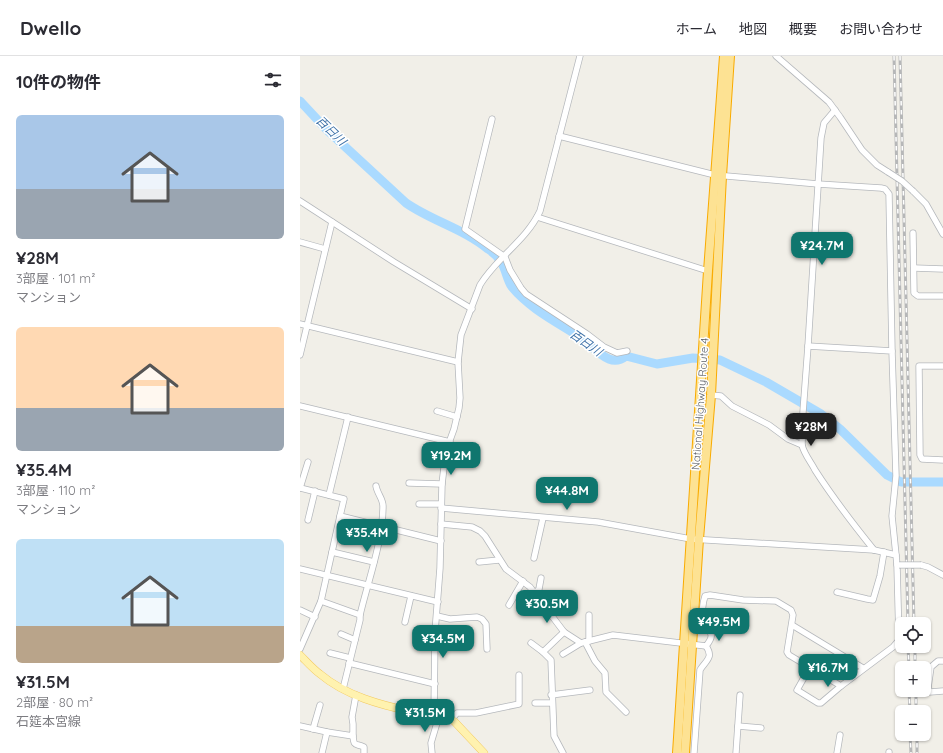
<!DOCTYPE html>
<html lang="ja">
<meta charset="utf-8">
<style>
body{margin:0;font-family:Quicksand,"Noto Sans JP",sans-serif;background:#f2f2f3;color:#2b2b33;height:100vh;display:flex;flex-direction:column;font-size:15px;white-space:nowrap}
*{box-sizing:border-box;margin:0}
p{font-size:13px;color:#7c7c81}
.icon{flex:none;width:22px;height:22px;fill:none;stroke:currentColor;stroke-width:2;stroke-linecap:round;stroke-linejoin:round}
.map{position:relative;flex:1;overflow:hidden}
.panel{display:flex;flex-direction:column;background:#fff;width:300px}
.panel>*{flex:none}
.buttons{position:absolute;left:595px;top:561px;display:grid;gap:8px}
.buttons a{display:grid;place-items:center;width:36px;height:36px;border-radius:6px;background:#fff;box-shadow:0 1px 3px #0004;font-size:20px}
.price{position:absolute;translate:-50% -34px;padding:0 9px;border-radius:8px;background:#0f766e;color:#fff;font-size:13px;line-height:26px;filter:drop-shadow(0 1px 2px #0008)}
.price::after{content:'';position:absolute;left:50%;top:24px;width:12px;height:9px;margin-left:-6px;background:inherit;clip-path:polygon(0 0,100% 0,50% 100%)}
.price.selected{background:#222;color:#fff}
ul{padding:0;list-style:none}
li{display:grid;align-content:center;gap:8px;height:212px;padding:0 16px}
li span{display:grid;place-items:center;height:124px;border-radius:6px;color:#555}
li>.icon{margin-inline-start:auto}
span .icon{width:72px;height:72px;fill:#fffc;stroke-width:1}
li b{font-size:17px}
h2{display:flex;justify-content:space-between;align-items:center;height:48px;padding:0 16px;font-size:17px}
header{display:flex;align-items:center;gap:24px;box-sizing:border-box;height:56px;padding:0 20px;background:#fff;border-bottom:1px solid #e1e1e2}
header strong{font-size:19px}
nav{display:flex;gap:22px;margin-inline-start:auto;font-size:14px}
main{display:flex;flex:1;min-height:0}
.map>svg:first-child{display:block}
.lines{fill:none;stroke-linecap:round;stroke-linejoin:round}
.river{stroke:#aadaff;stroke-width:9}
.minor-casing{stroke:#b5b8bc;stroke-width:7}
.major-casing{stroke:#f2c960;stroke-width:8}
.highway-casing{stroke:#f9ab00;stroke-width:10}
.minor{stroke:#fff;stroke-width:5.5}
.major{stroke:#fff2af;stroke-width:7}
.highway{stroke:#fde293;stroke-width:8}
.rail-casing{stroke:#b6b7b8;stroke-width:3}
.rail{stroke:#fff;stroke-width:1.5;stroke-dasharray:4.5;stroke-linecap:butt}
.minor-bridge-casing{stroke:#b5b8bc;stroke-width:7;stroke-linecap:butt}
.minor-bridge{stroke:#fff;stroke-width:5.5}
.labels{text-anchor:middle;stroke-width:3;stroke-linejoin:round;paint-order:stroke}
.street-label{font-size:11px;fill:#5f6368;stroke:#fff}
.water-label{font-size:12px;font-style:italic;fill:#4174aa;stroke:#fff}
</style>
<header>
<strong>Dwello</strong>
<nav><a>ホーム</a><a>地図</a><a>概要</a><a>お問い合わせ</a></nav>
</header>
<main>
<section class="panel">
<h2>10件の物件<svg class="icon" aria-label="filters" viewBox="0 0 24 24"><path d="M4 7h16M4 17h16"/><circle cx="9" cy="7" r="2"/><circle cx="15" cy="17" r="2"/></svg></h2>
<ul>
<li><span style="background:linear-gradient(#a9c7e8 60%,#9aa5b1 0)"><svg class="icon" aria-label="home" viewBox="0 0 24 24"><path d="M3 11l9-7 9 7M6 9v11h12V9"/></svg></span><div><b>¥28M</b><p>3部屋 · 101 m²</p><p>マンション</p></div></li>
<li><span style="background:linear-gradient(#ffd9b3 65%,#9aa5b1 0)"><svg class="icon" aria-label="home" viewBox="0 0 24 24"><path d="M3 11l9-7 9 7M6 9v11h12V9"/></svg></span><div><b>¥35.4M</b><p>3部屋 · 110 m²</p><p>マンション</p></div></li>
<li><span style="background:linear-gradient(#bfe0f5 70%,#b9a48a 0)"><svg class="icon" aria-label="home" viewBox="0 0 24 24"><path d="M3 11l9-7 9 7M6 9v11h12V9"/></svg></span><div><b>¥31.5M</b><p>2部屋 · 80 m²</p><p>石筵本宮線</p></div></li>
</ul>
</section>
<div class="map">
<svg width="643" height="697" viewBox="0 0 643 697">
<rect width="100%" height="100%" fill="#f1efe8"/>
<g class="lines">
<!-- river -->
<path class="river" d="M0,45L27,74L106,147C132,165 164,173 188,193C193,196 198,201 201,206C206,213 207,224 212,231C231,254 259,267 283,283C292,290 299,299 309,303C316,306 321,304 326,300L357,308L393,302L420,304L466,326L521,358L540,373L587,419L601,426H643"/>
<!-- minor casing -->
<g class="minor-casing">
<g id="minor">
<path d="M476,0L529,46L540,61L562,94L577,109L588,116"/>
<path d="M192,63L165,173L205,201L210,214L221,232L226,238L287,278L304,291L317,297L327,295"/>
<path d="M259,80L415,119L518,128L581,132L585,133L589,138L592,295"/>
<path d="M613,135L626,148L643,178"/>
<path d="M0,145L94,206L172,253"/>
<path d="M237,161L408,215"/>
<path d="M613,177L614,237L618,240H643"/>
<path d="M0,186L25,193"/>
<path d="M614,212L643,213"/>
<path d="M0,268L158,306"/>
<path d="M508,290L592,295L596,420L592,460L596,499"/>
<path d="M0,299L32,166"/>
<path d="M643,310H619L620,399L622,403L643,404"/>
<path d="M411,339L421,340L432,350L469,369L488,383L502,389C504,398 511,406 515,414C533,442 553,468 574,494"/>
<path d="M0,350L150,386"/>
<path d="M137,355L157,361"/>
<path d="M502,389L503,356L508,290L521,82L524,67L535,54"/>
<path d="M109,427L142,428"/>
<path d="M0,432L44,443L40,460L141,485"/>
<path d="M0,432L8,406"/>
<path d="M29,439L48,361"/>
<path d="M119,448H141"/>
<path d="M141,452L298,466L391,483L574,494L596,499L597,509H599"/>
<path d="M8,464L15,435"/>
<path d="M141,468L172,471L180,475L185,480L206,513L230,531L264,576L281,587L313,579L406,590C417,577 408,576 403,565C401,559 403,546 405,540L410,539L443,544L476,545L491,554L493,559L487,596L489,599L541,630L593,591L599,584L597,509"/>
<path d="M32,496L74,506"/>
<path d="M234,502L243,462"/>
<path d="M179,506L199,504"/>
<path d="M621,509L628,511L643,519"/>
<path d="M0,513L138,546"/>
<path d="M537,536L567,543L573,544L580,520L584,496"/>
<path d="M235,537L239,533L241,522"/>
<path d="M21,545L60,559V564L43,633"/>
<path d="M209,549L223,525"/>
<path d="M0,554L15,561"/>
<path d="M60,559C68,525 83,485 83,450C83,443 77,437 76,430"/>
<path d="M289,559V585"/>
<path d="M137,560L150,563L177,561L182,563L186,568L187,593"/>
<path d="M105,566L111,540"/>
<path d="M492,569L563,612"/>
<path d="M41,578L55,584"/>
<path d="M285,586L295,605L305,617L306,636L326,656"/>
<path d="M231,587L243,596"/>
<path d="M0,593L21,545L40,460"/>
<path d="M30,597L50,602"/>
<path d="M263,598L281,587"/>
<path d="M643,605H638L631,611L628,632L630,636L643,635"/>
<path d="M49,607L135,628"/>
<path d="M510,611L497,634L518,647H521L541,630"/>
<path d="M251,639L290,634"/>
<path d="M235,647H252"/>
<path d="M134,659L135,576L140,512L142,428L146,395L154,373L159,352L160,342L158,306L161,279L180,229C197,201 226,185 240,155L280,0"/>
<path d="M152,663L157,657H176L219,648V619"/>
<path d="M0,670L27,676L53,680V668L52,661L56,639"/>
<path d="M438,670L461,672"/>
<path d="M13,673L20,649"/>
<path d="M53,680C54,691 55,687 64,691V697"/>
<path d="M22,697L27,676"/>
<path d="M132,697L131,687L139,660"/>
<path d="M263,697L254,680L251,604L243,596L264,576"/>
<path d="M394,697L400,614C406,604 414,602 406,590"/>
<path d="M436,697L440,639"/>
<path d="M537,697L540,679"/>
<path d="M589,697V696"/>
</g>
</g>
<!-- major casing -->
<g class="major-casing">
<path id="major" d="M0,599C7,606 13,613 20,618C46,640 81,649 113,656C125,658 142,658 152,663L184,697"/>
</g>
<!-- highway casing -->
<g class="highway-casing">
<g id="highway">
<path d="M377,697L408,215L424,0"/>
<path d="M385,697L399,483L411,339L422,120L430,0"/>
</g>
</g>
<!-- minor -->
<use href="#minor" class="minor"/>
<!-- major -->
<use href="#major" class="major"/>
<!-- highway -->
<use href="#highway" class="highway"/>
<!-- rail casing -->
<g class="rail-casing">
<g id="rail">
<path d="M594,0L608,568"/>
<path d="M600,0L614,568"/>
<path d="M608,590L609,612"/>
<path d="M615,590V612"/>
<path d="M609,634L610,656"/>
<path d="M616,634V656"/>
<path d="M610,678L611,697"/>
<path d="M617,678V697"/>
</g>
</g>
<!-- rail -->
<use href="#rail" class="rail"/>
<!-- minor-bridge casing -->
<g class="minor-bridge-casing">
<g id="minor-bridge">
<path d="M588,116L602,125L613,135"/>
<path d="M599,509H621"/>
</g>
</g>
<!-- minor-bridge -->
<use href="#minor-bridge" class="minor-bridge"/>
</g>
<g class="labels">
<!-- street labels -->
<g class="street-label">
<text transform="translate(400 348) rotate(-86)" y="4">National Highway Route 4</text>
</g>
<!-- water labels -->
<g class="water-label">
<text transform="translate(31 75) rotate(44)" y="4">百日川</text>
<text transform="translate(286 287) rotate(35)" y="4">百日川</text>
</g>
</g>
</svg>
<div class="buttons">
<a><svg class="icon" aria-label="locate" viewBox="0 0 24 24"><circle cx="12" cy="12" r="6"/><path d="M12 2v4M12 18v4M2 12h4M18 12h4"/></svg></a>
<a>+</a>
<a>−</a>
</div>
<b class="price" style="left:522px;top:210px">¥24.7M</b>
<b class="price selected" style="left:511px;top:391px">¥28M</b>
<b class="price" style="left:151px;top:420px">¥19.2M</b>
<b class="price" style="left:267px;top:455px">¥44.8M</b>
<b class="price" style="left:67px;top:497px">¥35.4M</b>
<b class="price" style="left:247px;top:568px">¥30.5M</b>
<b class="price" style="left:419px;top:586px">¥49.5M</b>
<b class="price" style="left:143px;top:603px">¥34.5M</b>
<b class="price" style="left:528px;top:632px">¥16.7M</b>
<b class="price" style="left:125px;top:677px">¥31.5M</b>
</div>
</main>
